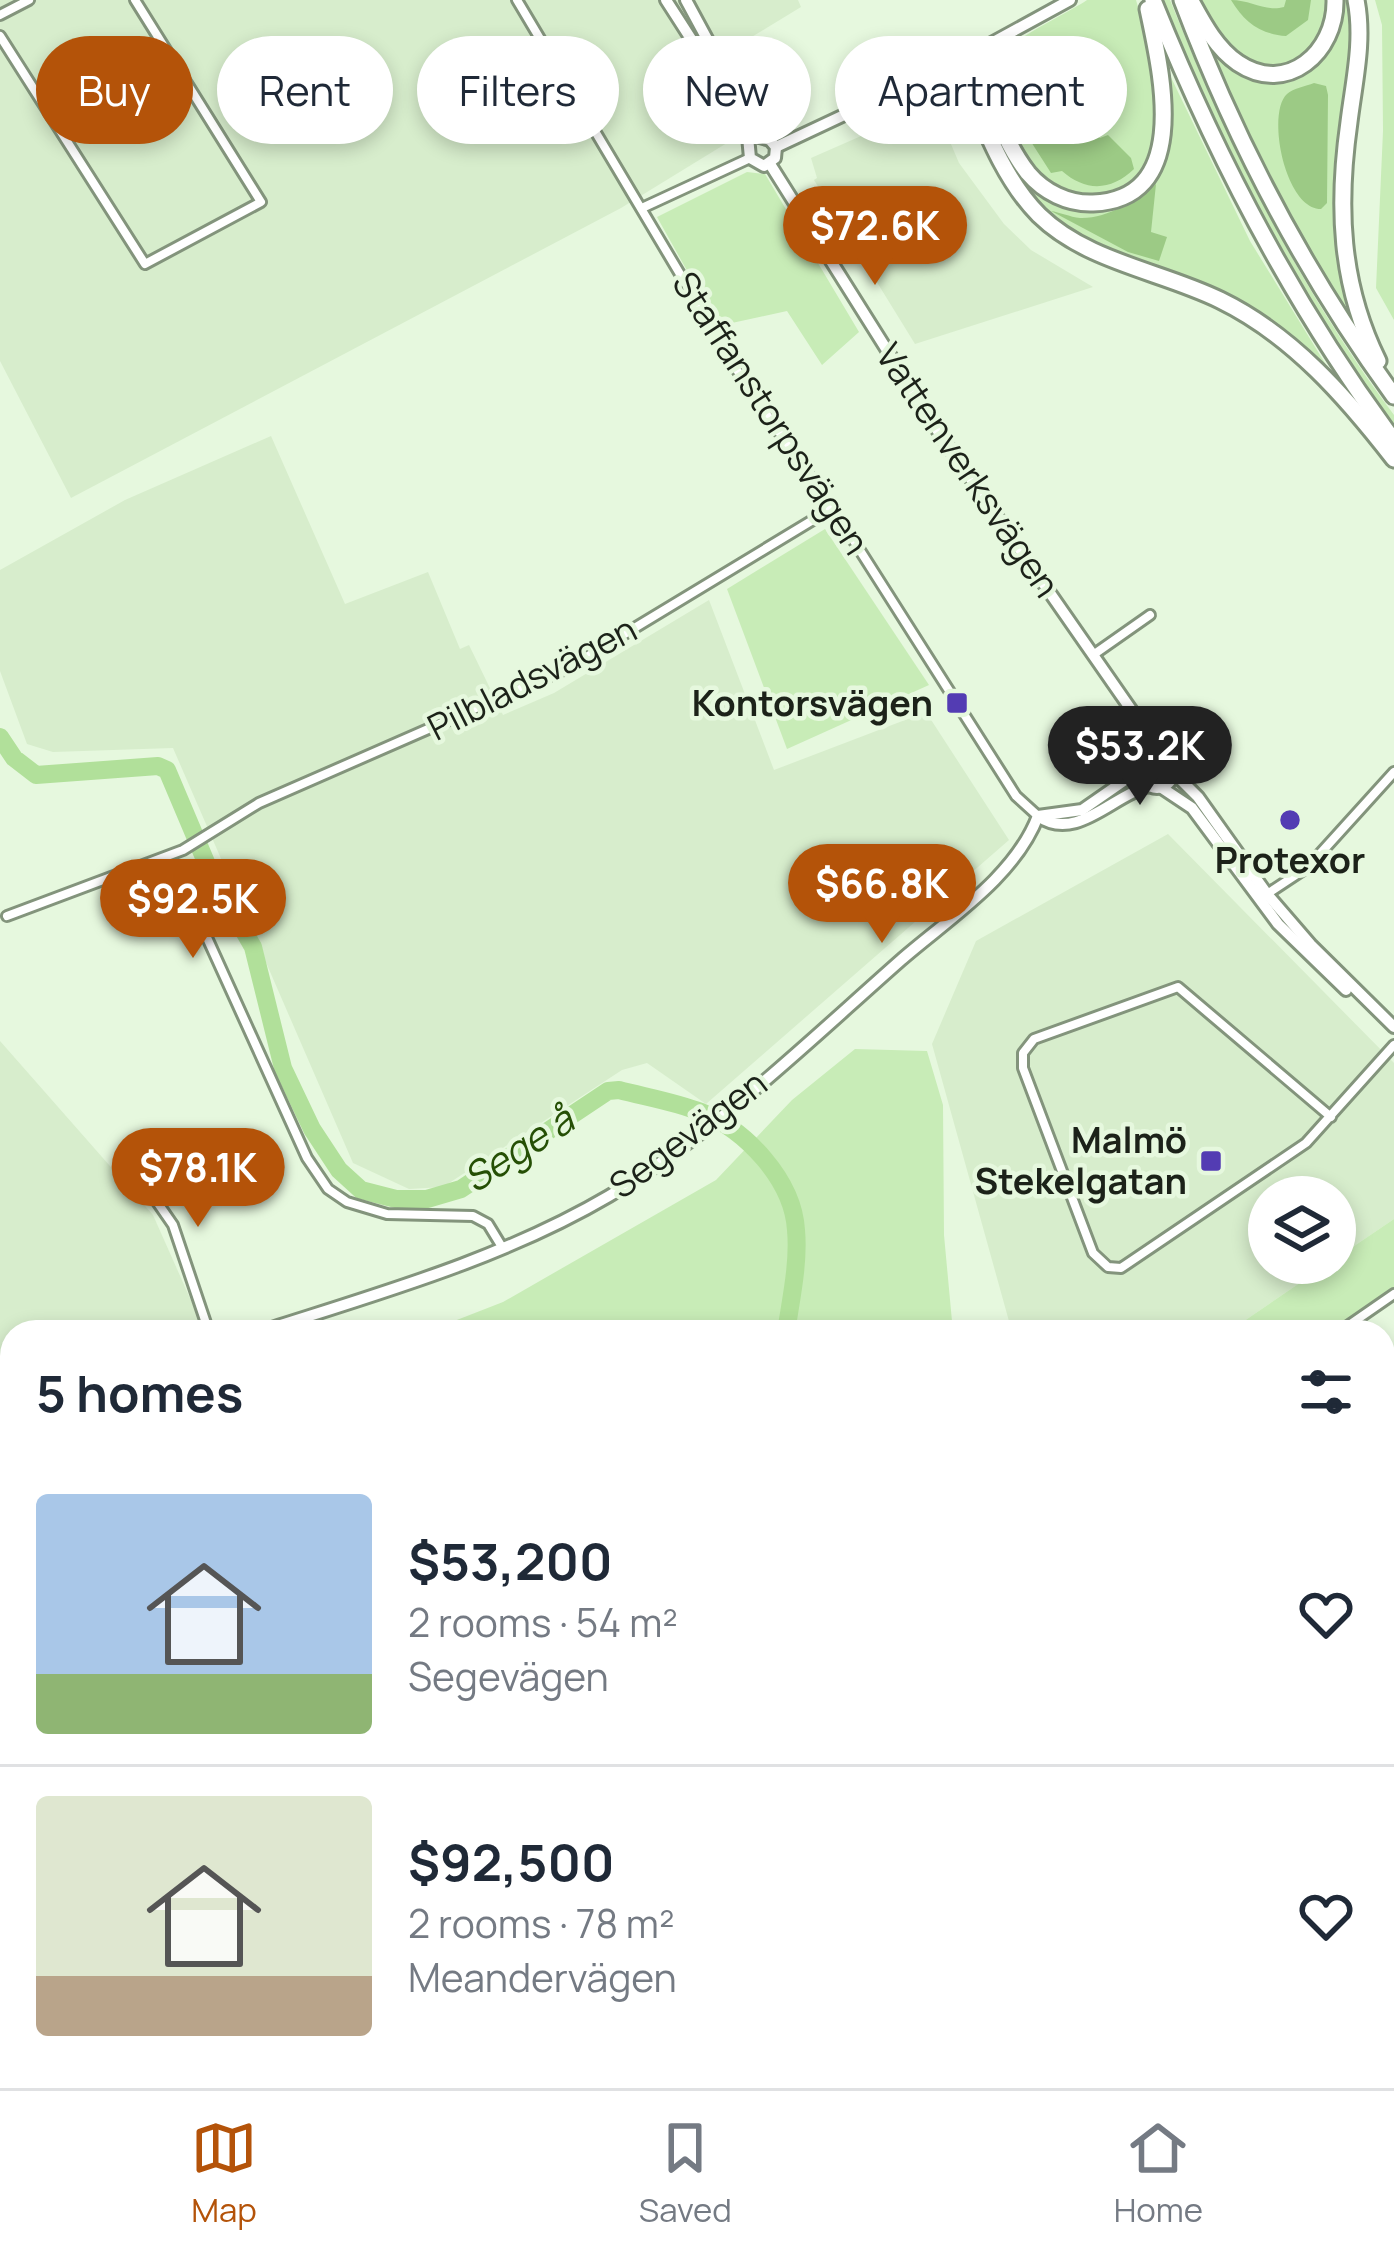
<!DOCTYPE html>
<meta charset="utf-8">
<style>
body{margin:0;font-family:Manrope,sans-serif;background:#f2f2f3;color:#1f2937;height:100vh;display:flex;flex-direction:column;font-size:45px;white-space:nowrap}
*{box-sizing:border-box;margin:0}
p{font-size:39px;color:#747a83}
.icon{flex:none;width:66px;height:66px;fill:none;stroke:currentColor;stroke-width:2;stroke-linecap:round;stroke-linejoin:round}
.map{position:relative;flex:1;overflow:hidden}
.sheet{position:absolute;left:0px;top:1320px;width:1395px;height:768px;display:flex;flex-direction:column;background:#fff;border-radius:36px 36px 0 0;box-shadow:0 6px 18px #0003}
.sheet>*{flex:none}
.top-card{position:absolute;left:36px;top:36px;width:1323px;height:108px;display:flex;gap:24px}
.buttons{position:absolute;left:1248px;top:1176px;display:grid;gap:24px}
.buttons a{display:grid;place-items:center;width:108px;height:108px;border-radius:50%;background:#fff;box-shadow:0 6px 18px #0003;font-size:60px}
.price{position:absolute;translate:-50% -102px;padding:0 27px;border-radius:42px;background:#b45309;color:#fff;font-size:39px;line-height:78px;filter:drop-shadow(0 3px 6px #0008)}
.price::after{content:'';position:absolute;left:50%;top:72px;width:36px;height:27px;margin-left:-18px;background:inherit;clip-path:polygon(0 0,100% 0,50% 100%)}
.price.active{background:#222;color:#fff}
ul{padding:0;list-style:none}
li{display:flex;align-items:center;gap:36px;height:300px;padding:0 36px}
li+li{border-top:3px solid #e0e1e3}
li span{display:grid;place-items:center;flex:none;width:336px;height:240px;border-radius:12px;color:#555}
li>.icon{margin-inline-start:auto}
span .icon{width:144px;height:144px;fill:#fffc;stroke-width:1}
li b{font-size:51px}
h2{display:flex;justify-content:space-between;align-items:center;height:144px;padding:0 36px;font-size:51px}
.chip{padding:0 42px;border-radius:54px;background:#fff;box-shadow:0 6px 18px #0003;font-size:42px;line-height:108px}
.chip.active{background:#b45309;color:#fff}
.tabs{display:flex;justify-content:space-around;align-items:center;height:168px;border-top:3px solid #e0e1e3;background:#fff;font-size:33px;color:#747a83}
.tabs a{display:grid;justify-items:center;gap:6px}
.tabs .active{color:#b45309}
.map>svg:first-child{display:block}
.built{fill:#d7edcc}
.green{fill:#c8ecb7}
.forest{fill:#9cca85}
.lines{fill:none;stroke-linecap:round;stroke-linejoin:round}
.river{stroke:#b1e09a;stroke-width:18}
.street-casing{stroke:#83947c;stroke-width:14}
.secondary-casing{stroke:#83947c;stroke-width:16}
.highway-casing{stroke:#83947c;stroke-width:21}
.street{stroke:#fff;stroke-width:8}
.secondary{stroke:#fff;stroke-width:10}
.highway{stroke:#fff;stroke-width:15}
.poi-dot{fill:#533cb3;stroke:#e6f8de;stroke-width:4.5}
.labels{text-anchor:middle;stroke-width:9;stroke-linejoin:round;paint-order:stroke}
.street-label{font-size:36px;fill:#1c2219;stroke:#e6f8de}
.poi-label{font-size:36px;font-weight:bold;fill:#1c2219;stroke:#e6f8de;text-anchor:end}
.water-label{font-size:39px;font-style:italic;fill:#254f05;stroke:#e6f8de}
</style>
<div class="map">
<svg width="1394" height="2088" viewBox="0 0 1394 2088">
<rect width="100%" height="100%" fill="#e6f8de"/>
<!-- built -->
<g class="built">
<path d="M0,0H798L801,7L740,44L774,114L621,208L71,498L0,361Z"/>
<path d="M934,104L959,163L1004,224L1031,250L1093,287L915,344L814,180L817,178L811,158Z"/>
<path d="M271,436L345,604L428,572L460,649L469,645L503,715L554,693L709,600L774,770L926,712L1009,840L706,1104L647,1063L622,1070L443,1187L409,1189L353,1163L173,748L53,752L27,744L0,671V570L125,500Z"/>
<path d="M1168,834L1394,1063V1219L1335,1259V1197H1269V1263H1329L1228,1332H1012L932,1044L976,941Z"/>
<path d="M0,1041L153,1215L205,1332H12V1399L0,1403Z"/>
</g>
<!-- green -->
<g class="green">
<path d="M1087,0H1136C1150,48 1167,104 1151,154C1147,168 1134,180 1122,187C1060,225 1022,156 1002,110C997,98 985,80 990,67C998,45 1065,15 1087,0Z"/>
<path d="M1158,0H1170C1229,146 1299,288 1394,415V433L1333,347L1239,182Z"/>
<path d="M1198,0H1328C1330,49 1281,87 1237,55C1219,41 1208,19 1198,0Z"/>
<path d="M1340,0H1350L1355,28L1336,202L1365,346C1299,241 1245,132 1195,18L1233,65L1309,69C1333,52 1341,28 1340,0Z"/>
<path d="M1375,0H1394V320L1376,288L1383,131L1382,25Z"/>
<path d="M1165,65L1250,241L1339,386L1300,347L1076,236L1036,204L1010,165L982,107L988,104L1013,161L1086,210L1159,168Z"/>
<path d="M747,172L765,174L859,332L822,365L787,311L718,326L657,217Z"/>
<path d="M825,529L929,685L787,749L727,589Z"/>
<path d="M855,1049L927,1051L943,1105L944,1235L953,1332H426L503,1302L716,1180L792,1100Z"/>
<path d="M1394,1219V1287L1329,1332H1228L1329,1263H1335V1259Z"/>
<path d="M12,1438V2076H783L767,2088H0V1441Z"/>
<path d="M798,2076H1001L1012,2088H783Z"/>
<path d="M1021,2076H1308L1319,2088H1032Z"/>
</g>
<!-- forest -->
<g class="forest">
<path d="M1231,0C1251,0 1265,12 1284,7L1286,0H1311L1308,20L1286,36C1260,34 1244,22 1231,0Z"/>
<path d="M1056,41L1062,44C1066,54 1072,63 1074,74C1080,101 1073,122 1100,138L1108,135L1131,158L1134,169C1111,191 1086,192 1062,171L1051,173L1019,123L997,72L1012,58Z"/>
<path d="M1314,83L1326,86L1328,95L1327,203L1321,209C1285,209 1266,113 1287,94C1292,89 1306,86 1314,83Z"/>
<path d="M1156,184L1151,232L1167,237L1159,261L1128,252L1051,211C1059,212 1070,217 1080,218C1107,219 1136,200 1156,184Z"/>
</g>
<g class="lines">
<!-- river -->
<g class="river">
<path d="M0,737L14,758L36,775L158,766L167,770L211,874L253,947L283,1068L312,1129L339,1170L361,1190L396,1199H427L461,1189L608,1091L619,1090C646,1097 675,1102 701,1112C746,1130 793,1180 796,1230C799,1263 791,1299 786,1332"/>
<path d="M1308,2076L1319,2088"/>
</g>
<!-- street casing -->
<g class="street-casing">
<g id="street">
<path d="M517,0L743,380L854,541L1016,796L1038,816"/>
<path d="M0,15L29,0"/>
<path d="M0,36L145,264L261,202L135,0"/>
<path d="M642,208L750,158"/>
<path d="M1093,655L1150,615"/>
<path d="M1264,896L1308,867L1394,772"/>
<path d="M7,916L183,850L259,803L570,667L831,509"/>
<path d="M142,917L189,898L307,1158L328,1189L347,1202L387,1214L473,1216L488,1224L502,1247"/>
<path d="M1331,1117L1178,987L1034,1039L1023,1053V1068L1093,1253L1108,1267L1121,1268L1306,1143L1394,1045"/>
<path d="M126,1157L173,1225L209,1332"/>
<path d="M1339,1332L1394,1294"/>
<path d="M1383,1493L1394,1489"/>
<path d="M1383,1539L1394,1578"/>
<path d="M1383,2008L1394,2023"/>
</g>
</g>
<!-- secondary casing -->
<g class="secondary-casing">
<g id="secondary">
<path d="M666,0L747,126L750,158L764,166L775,158L776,147L770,140L760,137"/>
<path d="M686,0L760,137"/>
<path d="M776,147L957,62L1070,0"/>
<path d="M770,164L941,436L1164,757"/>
<path d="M1136,720L1145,742V760"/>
<circle cx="1157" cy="772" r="16"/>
<path d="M1174,773L1198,797L1267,894L1311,945L1394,1027"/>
<path d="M1162,788L1192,808L1278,924L1346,990"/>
<path d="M1038,816C1076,843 1113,795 1149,786"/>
<path d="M1038,816L1082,810L1141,769"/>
<path d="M259,1332C377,1294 502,1259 609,1196C715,1133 808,1042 901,960C948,919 1015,877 1038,816"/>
<path d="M0,1418L12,1414"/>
</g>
</g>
<!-- highway casing -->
<g class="highway-casing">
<g id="highway">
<path d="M1153,0C1216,157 1293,305 1394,441"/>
<path d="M1182,0C1235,140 1306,275 1394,396"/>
<path d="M1356,0C1364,41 1354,81 1349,122C1337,206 1340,284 1378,361"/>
<path d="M1191,1C1203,23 1216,48 1238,63C1287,96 1336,52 1335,0"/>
<path d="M972,55C989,93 1002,140 1028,173C1044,192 1068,204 1093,203C1194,199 1160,68 1148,9"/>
<path d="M957,62C980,113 999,175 1039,215C1087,262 1161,271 1220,300C1292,335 1346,397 1394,459"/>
</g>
</g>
<!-- street -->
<use href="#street" class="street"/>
<!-- secondary -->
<use href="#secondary" class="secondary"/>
<!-- highway -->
<use href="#highway" class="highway"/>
</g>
<!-- markers -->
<g class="poi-dot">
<rect x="945" y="691" width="24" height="24" rx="6"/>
<circle cx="1290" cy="820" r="12"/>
<rect x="1199" y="1149" width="24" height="24" rx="6"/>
</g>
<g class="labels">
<!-- street labels -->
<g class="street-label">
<text transform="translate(771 413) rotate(57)" y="13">Staffanstorpsvägen</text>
<text transform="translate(968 470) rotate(56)" y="13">Vattenverksvägen</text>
<text transform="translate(532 678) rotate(-27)" y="13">Pilbladsvägen</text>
<text transform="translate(688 1134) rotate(-37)" y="13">Segevägen</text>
</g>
<!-- poi labels -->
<g class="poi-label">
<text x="933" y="716">Kontorsvägen</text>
<text x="1290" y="873" text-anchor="middle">Protexor</text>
<text x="1187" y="1153">Malmö<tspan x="1187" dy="41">Stekelgatan</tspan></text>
</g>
<!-- water labels -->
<g class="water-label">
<text transform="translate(518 1149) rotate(-33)" y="14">Sege å</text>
</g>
</g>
</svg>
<div class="buttons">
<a><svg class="icon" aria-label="layers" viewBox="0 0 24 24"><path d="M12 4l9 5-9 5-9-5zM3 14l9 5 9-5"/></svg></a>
</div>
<b class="price" style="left:875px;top:288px">$72.6K</b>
<b class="price active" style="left:1140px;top:808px">$53.2K</b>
<b class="price" style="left:882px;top:946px">$66.8K</b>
<b class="price" style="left:193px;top:961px">$92.5K</b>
<b class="price" style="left:198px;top:1230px">$78.1K</b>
<div class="top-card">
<a class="chip active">Buy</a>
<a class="chip">Rent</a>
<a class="chip">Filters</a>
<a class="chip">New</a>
<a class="chip">Apartment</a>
</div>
<section class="sheet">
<h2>5 homes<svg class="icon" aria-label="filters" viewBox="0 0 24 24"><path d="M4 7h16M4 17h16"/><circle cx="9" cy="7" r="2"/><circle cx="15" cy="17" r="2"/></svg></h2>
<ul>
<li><span style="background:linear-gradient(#a9c7e8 75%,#8fb573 0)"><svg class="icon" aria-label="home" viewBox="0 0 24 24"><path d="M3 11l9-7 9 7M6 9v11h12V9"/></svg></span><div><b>$53,200</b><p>2 rooms · 54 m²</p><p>Segevägen</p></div><svg class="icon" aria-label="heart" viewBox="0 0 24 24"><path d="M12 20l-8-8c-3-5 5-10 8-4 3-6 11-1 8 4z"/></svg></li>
<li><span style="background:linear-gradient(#dfe7d0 75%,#b9a48a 0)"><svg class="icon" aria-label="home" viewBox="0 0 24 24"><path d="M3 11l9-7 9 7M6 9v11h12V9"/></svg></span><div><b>$92,500</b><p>2 rooms · 78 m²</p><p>Meandervägen</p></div><svg class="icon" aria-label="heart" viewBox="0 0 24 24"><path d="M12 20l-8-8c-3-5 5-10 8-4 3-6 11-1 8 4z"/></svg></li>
</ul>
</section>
</div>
<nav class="tabs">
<a class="active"><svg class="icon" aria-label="map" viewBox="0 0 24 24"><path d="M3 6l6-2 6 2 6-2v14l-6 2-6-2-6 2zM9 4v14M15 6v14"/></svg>Map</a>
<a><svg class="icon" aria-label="saved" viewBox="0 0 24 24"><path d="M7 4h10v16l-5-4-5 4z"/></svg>Saved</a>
<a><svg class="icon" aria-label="home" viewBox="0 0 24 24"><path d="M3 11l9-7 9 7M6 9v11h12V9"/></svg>Home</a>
</nav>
